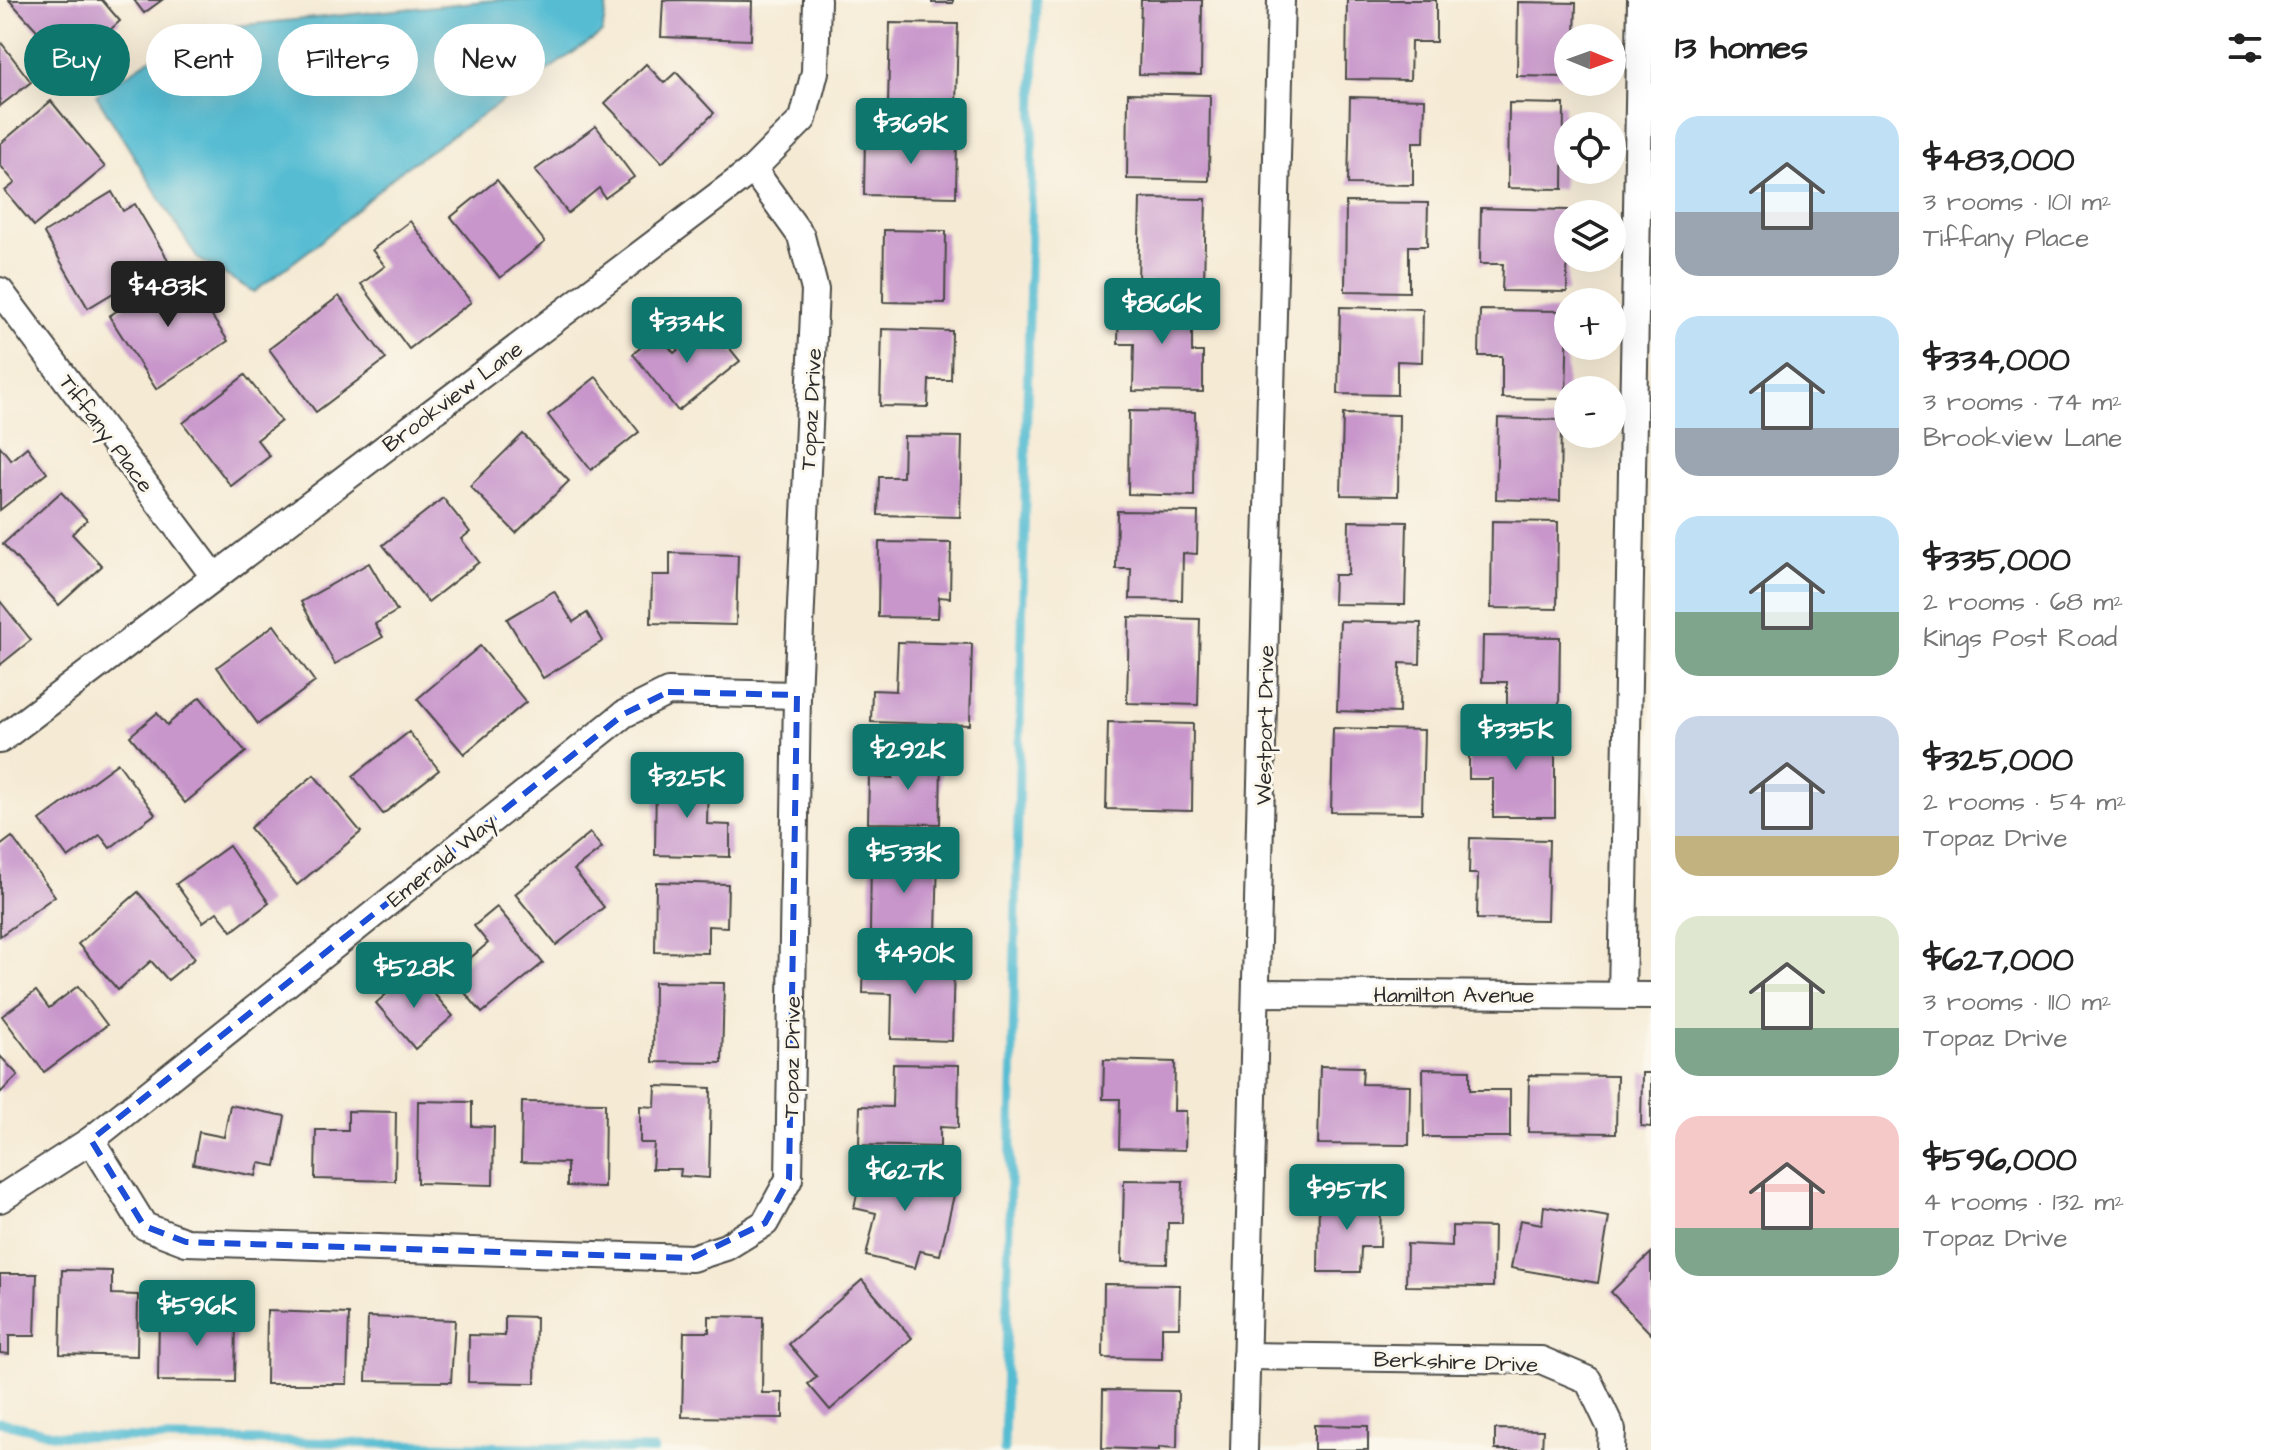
<!DOCTYPE html>
<meta charset="utf-8">
<style>
body{margin:0;font-family:"Architects Daughter",sans-serif;background:#f6f6f6;color:#222;height:100vh;display:flex;flex-direction:column;font-size:30px;white-space:nowrap}
*{box-sizing:border-box;margin:0}
p{font-size:26px;color:#767676}
.icon{flex:none;width:44px;height:44px;fill:none;stroke:currentColor;stroke-width:2;stroke-linecap:round;stroke-linejoin:round}
.map{position:relative;flex:1;overflow:hidden}
.side{display:flex;flex-direction:column;background:#fff;width:640px}
.side>*{flex:none}
.banner{position:absolute;left:24px;top:24px;width:760px;height:72px;display:flex;gap:16px}
.needle{width:52px;rotate:91deg}
.fabs{position:absolute;left:1554px;top:24px;display:grid;gap:16px}
.fabs a{display:grid;place-items:center;width:72px;height:72px;border-radius:50%;background:#fff;box-shadow:0 8px 32px #0002;font-size:40px}
.price{position:absolute;translate:-50% -68px;padding:0 18px;border-radius:8px;background:#0f766e;color:#fff;font-size:26px;line-height:52px;filter:drop-shadow(0 2px 4px #0008)}
.price::after{content:'';position:absolute;left:50%;top:48px;width:24px;height:18px;margin-left:-12px;background:inherit;clip-path:polygon(0 0,100% 0,50% 100%)}
.price.active{background:#222;color:#fff}
ul{padding:0;list-style:none}
li{display:flex;align-items:center;gap:24px;height:200px;padding:0 24px}
li span{display:grid;place-items:center;flex:none;width:224px;height:160px;border-radius:24px;color:#555}
li>.icon{margin-inline-start:auto}
span .icon{width:96px;height:96px;fill:#fffc;stroke-width:1}
li b{font-size:34px}
h2{display:flex;justify-content:space-between;align-items:center;height:96px;padding:0 24px;font-size:34px}
.pill{padding:0 28px;border-radius:36px;background:#fff;box-shadow:0 8px 32px #0002;font-size:28px;line-height:72px}
.pill.active{background:#0f766e;color:#fff}
main{display:flex;flex:1;min-height:0}
.map>svg:first-child{display:block}
.water{fill:#55bcd2;stroke:#40747e;stroke-width:2}
.lines{fill:none;stroke-linecap:round;stroke-linejoin:round}
.stream{stroke:#55bcd2;stroke-width:9}
.building{fill:#c896cb}
.minor-casing{stroke:#494844;stroke-width:30}
.minor{stroke:#fff;stroke-width:26}
.marked{fill:none;stroke:#1d4ed8;stroke-width:6;stroke-dasharray:16 10;stroke-linejoin:round}
.labels{text-anchor:middle;stroke-width:6;stroke-linejoin:round;paint-order:stroke}
.street-label{font-size:22px;fill:#2b2b2b;stroke:#fbf7ec}
</style>
<main>
<div class="map">
<svg width="1651" height="1450" viewBox="0 0 1651 1450">
<rect width="100%" height="100%" fill="#fbf7ec"/>
<filter id="ink" filterUnits="userSpaceOnUse"><feTurbulence type="fractalNoise" baseFrequency=".0125" numOctaves="2"/><feDisplacementMap in="SourceGraphic" scale="16" xChannelSelector="R" yChannelSelector="G"/><feConvolveMatrix kernelMatrix="1 2 1 2 8 2 1 2 1" color-interpolation-filters="sRGB"/></filter>
<filter id="wash" filterUnits="userSpaceOnUse"><feTurbulence type="fractalNoise" baseFrequency=".006" numOctaves="4" result="noise"/><feDisplacementMap in="SourceGraphic" scale="32" xChannelSelector="R" yChannelSelector="G"/><feGaussianBlur stdDeviation="1.8" result="paint"/><feColorMatrix in="noise" values="0 0 0 0 0 0 0 0 0 0 0 0 0 0 0 0 0 1.4 0 .05"/><feComposite in="paint" operator="in"/></filter>
<g filter="url(#wash)">
<rect width="100%" height="100%" fill="#f5ead4"/>
<!-- water -->
<path class="water" d="M496,0H608L602,33L399,172L320,242L254,292L197,258L96,95L162,51L234,26Z"/>
<g class="lines">
<!-- stream -->
<g class="stream">
<path d="M0,1422L57,1435L91,1437L654,1450"/>
<path d="M1004,1450L1036,0"/>
</g>
</g>
<g id="blocks">
<!-- building -->
<g class="building">
<path d="M9,0H102L120,21L70,66Z"/>
<path d="M134,0H162L144,13Z"/>
<path d="M663,0L752,1L751,40L661,37Z"/>
<rect x="932" y="0" width="21" height="3"/>
<path d="M1141,0H1202L1201,75L1139,74Z"/>
<path d="M1347,0H1436V42H1411L1410,80L1346,79Z"/>
<path d="M1518,2L1576,3L1575,38H1568V77L1517,76Z"/>
<path d="M890,23L958,24L956,106L888,105Z"/>
<path d="M0,41L31,82L0,106Z"/>
<path d="M646,64L664,83L676,72L714,113L662,163L605,103Z"/>
<path d="M1128,93L1210,95L1209,181L1127,179Z"/>
<path d="M1350,97L1425,99L1424,142H1413V185L1348,184Z"/>
<path d="M51,101L105,167L34,226L5,191L15,183L0,165V144Z"/>
<path d="M1509,103L1564,104L1563,189L1508,188Z"/>
<path d="M596,126L634,177L605,198L599,188L568,213L535,170Z"/>
<path d="M865,135L957,136L956,197L864,195Z"/>
<path d="M497,180L545,242L500,278L451,217Z"/>
<path d="M112,192L123,211L135,204L168,260L88,308L44,233Z"/>
<path d="M1140,198L1206,199L1204,283L1138,282Z"/>
<path d="M1346,202L1428,203L1427,246H1409V292L1345,291Z"/>
<path d="M1481,208L1568,210L1567,292L1502,291L1503,264H1480Z"/>
<path d="M410,221L471,302L409,349L361,284L385,266L372,250Z"/>
<path d="M884,230L946,231L945,303L883,302Z"/>
<path d="M181,269L228,341L156,389L109,316Z"/>
<path d="M339,296L386,359L316,412L269,349Z"/>
<path d="M1119,302H1192V352H1203V392L1133,391L1134,344H1118Z"/>
<path d="M1340,307L1423,309L1422,362L1397,361V395L1338,394Z"/>
<path d="M1480,310L1568,311L1566,399L1502,398V356H1479Z"/>
<path d="M710,324L740,361L678,411L633,354L658,333L674,353Z"/>
<path d="M882,329L952,331L951,380H929L928,407L880,406Z"/>
<path d="M245,375L281,421L257,440L270,456L231,486L183,423Z"/>
<path d="M596,377L639,432L591,470L548,415Z"/>
<path d="M1129,411L1195,412L1194,496L1128,494Z"/>
<path d="M1343,414L1399,415L1398,496L1341,495Z"/>
<path d="M1498,418L1561,420L1560,501L1496,499Z"/>
<path d="M523,434L569,481L516,533L470,486Z"/>
<path d="M904,436L962,437L960,517L878,515L879,477H903Z"/>
<path d="M0,446L11,460L27,447L47,473L0,510Z"/>
<path d="M61,492L87,520L72,534L102,566L59,605L3,544Z"/>
<path d="M443,498L470,532L461,539L479,562L428,602L383,545Z"/>
<path d="M1117,511L1198,512L1197,554L1183,553L1182,600L1130,599L1131,569H1116Z"/>
<path d="M1349,521L1407,522L1405,605L1333,604L1334,575H1348Z"/>
<path d="M1492,521L1558,522L1557,609L1491,608Z"/>
<path d="M879,542L951,543L950,598L939,597L938,618L878,617Z"/>
<path d="M670,553L738,555L736,625L651,623L652,575H670Z"/>
<path d="M369,563L397,611L375,624L383,637L335,664L301,602Z"/>
<path d="M554,591L573,622L587,613L603,641L543,678L507,619Z"/>
<path d="M0,601L31,640L0,665Z"/>
<path d="M1129,617L1200,619L1198,705L1127,703Z"/>
<path d="M1340,621L1421,623L1420,664L1400,663L1399,713L1337,711Z"/>
<path d="M274,625L315,682L258,724L217,667Z"/>
<path d="M1483,636L1560,637L1559,708L1507,707V682H1482Z"/>
<path d="M898,642L972,644L970,725L871,722L872,690L896,691Z"/>
<path d="M480,646L526,702L464,754L417,699Z"/>
<path d="M200,697L246,752L185,803L130,736L157,713L167,725Z"/>
<path d="M1108,722L1193,724L1192,811L1106,809Z"/>
<path d="M1333,728L1424,730L1422,813L1331,812Z"/>
<path d="M409,732L439,770L383,814L353,776Z"/>
<path d="M1469,733L1555,734V817H1493V779H1469Z"/>
<path d="M894,755H941L940,824L868,823L869,777L893,778Z"/>
<path d="M118,763L155,814L110,848L100,835L68,858L40,820Z"/>
<path d="M314,775L361,832L297,885L250,828Z"/>
<path d="M656,776L708,777L707,824L730,825V857L655,855Z"/>
<path d="M590,833L602,848L574,870L604,907L556,945L515,894Z"/>
<path d="M12,837L55,896L0,936V846Z"/>
<path d="M1470,838L1549,840L1547,920L1477,919L1478,874H1469Z"/>
<path d="M229,846L269,903L232,931L217,912L203,922L176,884Z"/>
<path d="M871,855L938,856L936,935L870,934Z"/>
<path d="M656,882L728,884L727,927L708,926V953L655,952Z"/>
<path d="M138,892L195,958L168,980L151,961L118,990L78,944Z"/>
<path d="M497,907L543,963L482,1013L450,975L488,943L474,926Z"/>
<path d="M864,959L954,961L952,1041L891,1039L892,994L863,993Z"/>
<path d="M414,970L453,1016L415,1049L376,1003Z"/>
<path d="M654,982L724,983L722,1063L653,1062Z"/>
<path d="M78,986L107,1025L44,1072L2,1016L36,991L49,1008Z"/>
<path d="M0,1056L18,1075L0,1093Z"/>
<path d="M1104,1060L1175,1062L1174,1111H1186L1185,1150L1119,1148L1120,1099H1103Z"/>
<path d="M893,1064L959,1065L958,1128L940,1127V1147L859,1145L860,1106L892,1107Z"/>
<path d="M1320,1066L1363,1067L1362,1084L1410,1085L1409,1145L1318,1144Z"/>
<path d="M1423,1069L1470,1070V1090H1510V1137H1424Z"/>
<path d="M1642,1073H1651V1127L1641,1126Z"/>
<path d="M1529,1075L1617,1076L1616,1133L1528,1132Z"/>
<path d="M656,1086L711,1088L709,1178L680,1176L681,1169H652L654,1143H640V1106L655,1107Z"/>
<path d="M418,1101L472,1102V1126L494,1127L493,1185L417,1183Z"/>
<path d="M522,1102L605,1103L604,1187L567,1186V1163L521,1162Z"/>
<path d="M230,1105L285,1116L276,1166L259,1163L256,1176L193,1164L199,1132L224,1137Z"/>
<path d="M348,1111L396,1112L395,1181L315,1179L316,1130H348Z"/>
<path d="M890,1158L937,1170L933,1186L955,1191L940,1255L920,1251L915,1268L866,1256L876,1213L854,1208L861,1176L884,1182Z"/>
<path d="M1124,1180L1183,1181L1182,1223H1168L1167,1263L1122,1262Z"/>
<path d="M1319,1198L1381,1199L1380,1247H1361L1360,1272H1318Z"/>
<path d="M1544,1206L1609,1217L1598,1283L1511,1268L1520,1220L1542,1224Z"/>
<path d="M1452,1226L1494,1227L1493,1287L1406,1286L1407,1244L1452,1246Z"/>
<path d="M1651,1253V1334L1611,1292Z"/>
<path d="M62,1270L112,1271V1294L138,1295L137,1356L60,1354Z"/>
<path d="M0,1274H37L35,1336H9V1354L0,1353Z"/>
<path d="M862,1280L912,1338L830,1410L808,1384L817,1377L789,1344Z"/>
<path d="M1104,1284L1180,1285L1179,1327H1162V1359L1103,1358Z"/>
<path d="M267,1311L349,1314L347,1384H266Z"/>
<path d="M159,1314L236,1316L235,1382L158,1381Z"/>
<path d="M505,1316L536,1317L535,1383L468,1382L469,1335L505,1336Z"/>
<path d="M709,1316L763,1317L762,1393H783V1418L682,1417L684,1332H709Z"/>
<path d="M368,1317L455,1320L451,1382L366,1381Z"/>
<path d="M1103,1390L1178,1391L1177,1448L1159,1447V1450L1102,1448Z"/>
<path d="M1314,1425L1368,1426V1450H1314Z"/>
<path d="M1495,1429L1543,1430L1542,1450H1495Z"/>
</g>
</g>
</g>
<g filter="url(#ink)">
<use href="#blocks" fill-opacity="0" stroke="#494844" stroke-width="2"/>
<g class="lines">
<!-- minor casing -->
<g class="minor-casing">
<g id="minor">
<path d="M0,291L214,576"/>
<path d="M0,740L753,169L803,119L815,72L817,0"/>
<path d="M1257,993L1651,996"/>
<path d="M1622,995L1641,0"/>
<path d="M91,1140L144,1226L186,1242L692,1258L726,1247L765,1223L789,1179L797,695L815,290L801,236L753,169"/>
<path d="M0,1199L91,1140L624,714L668,692L797,695"/>
<path d="M1246,1356L1541,1360L1588,1380L1612,1430L1611,1450"/>
<path d="M1244,1450L1281,0"/>
</g>
</g>
<!-- minor -->
<use href="#minor" class="minor"/>
</g>
</g>
<!-- marked area -->
<path class="marked" d="M668,692L797,695L789,1179L765,1223L692,1258L186,1242L144,1226L91,1140L624,714Z"/>
<g class="labels">
<!-- street labels -->
<g class="street-label">
<text transform="translate(452 396) rotate(-37)" y="8">Brookview Lane</text>
<text transform="translate(810 409) rotate(-87)" y="8">Topaz Drive</text>
<text transform="translate(107 433) rotate(53)" y="8">Tiffany Place</text>
<text transform="translate(1264 725) rotate(-89)" y="8">Westport Drive</text>
<text transform="translate(441 860) rotate(-39)" y="8">Emerald Way</text>
<text x="1454" y="1002">Hamilton Avenue</text>
<text transform="translate(791 1057) rotate(-89)" y="8">Topaz Drive</text>
<text transform="translate(1456 1361) rotate(2)" y="8">Berkshire Drive</text>
</g>
</g>
</svg>
<div class="fabs">
<a><svg class="needle" viewBox="-14 -14 28 28"><path d="M0-13l5 13h-10z" fill="#e53935"/><path d="M0 13l5-13h-10z" fill="#767676"/></svg></a>
<a><svg class="icon" aria-label="locate" viewBox="0 0 24 24"><circle cx="12" cy="12" r="6"/><path d="M12 2v4M12 18v4M2 12h4M18 12h4"/></svg></a>
<a><svg class="icon" aria-label="layers" viewBox="0 0 24 24"><path d="M12 4l9 5-9 5-9-5zM3 14l9 5 9-5"/></svg></a>
<a>+</a>
<a>−</a>
</div>
<b class="price" style="left:911px;top:166px">$369K</b>
<b class="price active" style="left:168px;top:329px">$483K</b>
<b class="price" style="left:1162px;top:346px">$866K</b>
<b class="price" style="left:687px;top:365px">$334K</b>
<b class="price" style="left:1516px;top:772px">$335K</b>
<b class="price" style="left:908px;top:792px">$292K</b>
<b class="price" style="left:687px;top:820px">$325K</b>
<b class="price" style="left:904px;top:895px">$533K</b>
<b class="price" style="left:915px;top:996px">$490K</b>
<b class="price" style="left:414px;top:1010px">$528K</b>
<b class="price" style="left:905px;top:1213px">$627K</b>
<b class="price" style="left:1347px;top:1232px">$957K</b>
<b class="price" style="left:197px;top:1348px">$596K</b>
<div class="banner">
<a class="pill active">Buy</a>
<a class="pill">Rent</a>
<a class="pill">Filters</a>
<a class="pill">New</a>
</div>
</div>
<section class="side">
<h2>13 homes<svg class="icon" aria-label="filters" viewBox="0 0 24 24"><path d="M4 7h16M4 17h16"/><circle cx="9" cy="7" r="2"/><circle cx="15" cy="17" r="2"/></svg></h2>
<ul>
<li><span style="background:linear-gradient(#bfe0f5 60%,#9aa5b1 0)"><svg class="icon" aria-label="home" viewBox="0 0 24 24"><path d="M3 11l9-7 9 7M6 9v11h12V9"/></svg></span><div><b>$483,000</b><p>3 rooms · 101 m²</p><p>Tiffany Place</p></div></li>
<li><span style="background:linear-gradient(#bfe0f5 70%,#9aa5b1 0)"><svg class="icon" aria-label="home" viewBox="0 0 24 24"><path d="M3 11l9-7 9 7M6 9v11h12V9"/></svg></span><div><b>$334,000</b><p>3 rooms · 74 m²</p><p>Brookview Lane</p></div></li>
<li><span style="background:linear-gradient(#bfe0f5 60%,#7fa58c 0)"><svg class="icon" aria-label="home" viewBox="0 0 24 24"><path d="M3 11l9-7 9 7M6 9v11h12V9"/></svg></span><div><b>$335,000</b><p>2 rooms · 68 m²</p><p>Kings Post Road</p></div></li>
<li><span style="background:linear-gradient(#c9d6e8 75%,#c2b280 0)"><svg class="icon" aria-label="home" viewBox="0 0 24 24"><path d="M3 11l9-7 9 7M6 9v11h12V9"/></svg></span><div><b>$325,000</b><p>2 rooms · 54 m²</p><p>Topaz Drive</p></div></li>
<li><span style="background:linear-gradient(#dfe7d0 70%,#7fa58c 0)"><svg class="icon" aria-label="home" viewBox="0 0 24 24"><path d="M3 11l9-7 9 7M6 9v11h12V9"/></svg></span><div><b>$627,000</b><p>3 rooms · 110 m²</p><p>Topaz Drive</p></div></li>
<li><span style="background:linear-gradient(#f6c9c9 70%,#7fa58c 0)"><svg class="icon" aria-label="home" viewBox="0 0 24 24"><path d="M3 11l9-7 9 7M6 9v11h12V9"/></svg></span><div><b>$596,000</b><p>4 rooms · 132 m²</p><p>Topaz Drive</p></div></li>
</ul>
</section>
</main>
